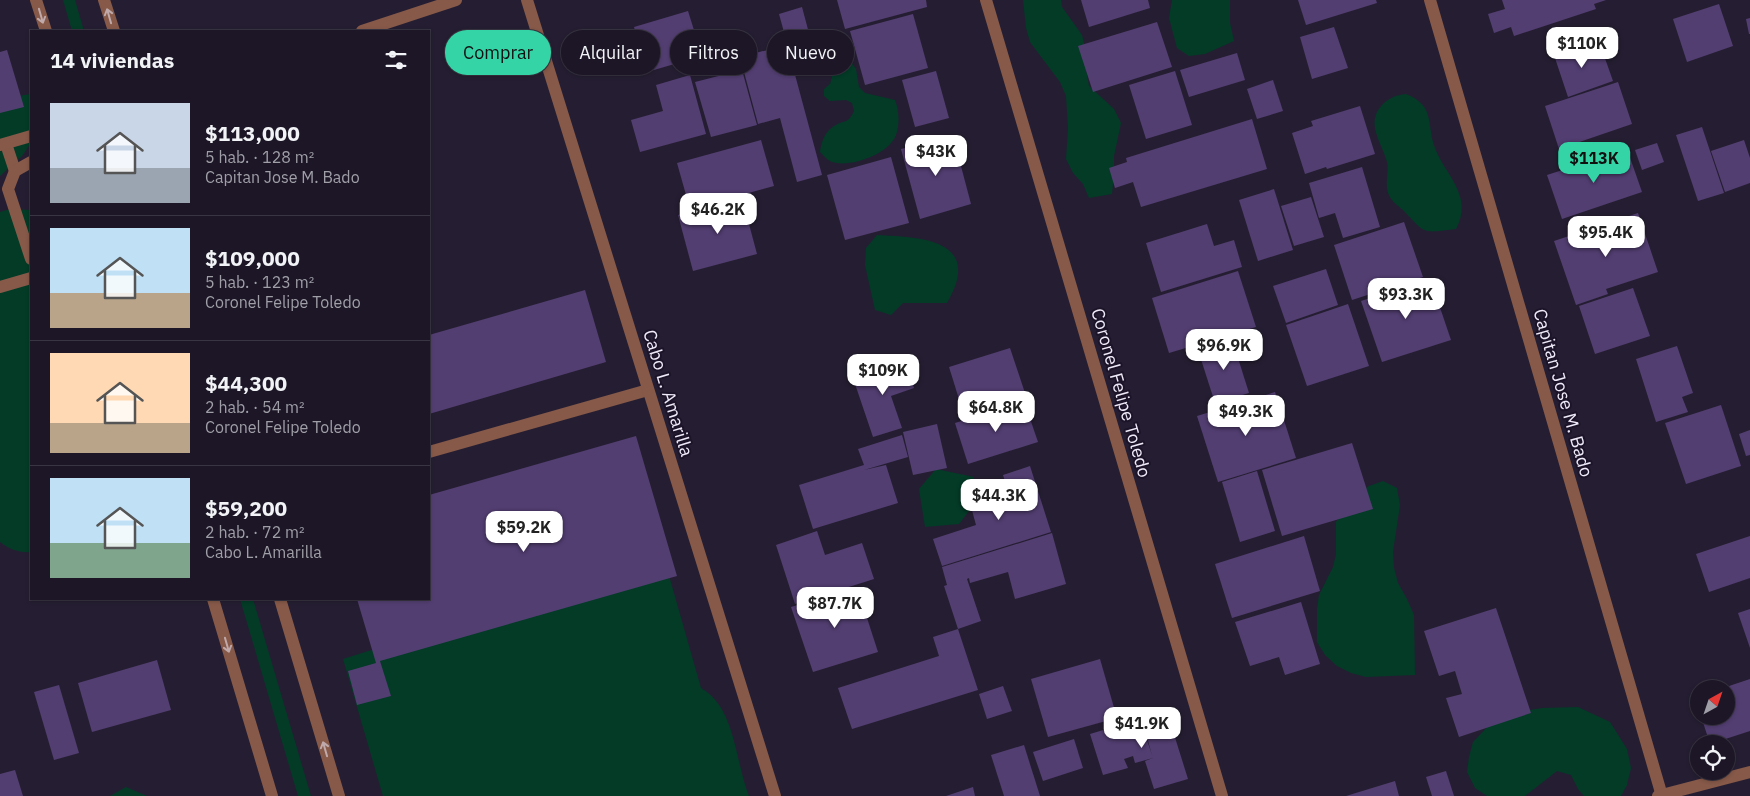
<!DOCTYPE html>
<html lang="es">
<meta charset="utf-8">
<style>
body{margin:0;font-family:"IBM Plex Sans",sans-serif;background:#251f2e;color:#f1f3f6;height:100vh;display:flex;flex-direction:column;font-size:19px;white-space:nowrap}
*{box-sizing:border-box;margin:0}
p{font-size:16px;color:#a09fa7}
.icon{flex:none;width:28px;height:28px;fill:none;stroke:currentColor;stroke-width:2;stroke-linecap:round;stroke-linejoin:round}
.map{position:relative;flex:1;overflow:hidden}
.panel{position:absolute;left:30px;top:30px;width:400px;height:570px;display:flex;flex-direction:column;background:#1c1626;border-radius:0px;box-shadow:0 1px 4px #0004,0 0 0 1px #3a3543}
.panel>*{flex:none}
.top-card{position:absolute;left:445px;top:30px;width:475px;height:45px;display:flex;gap:10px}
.needle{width:32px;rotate:40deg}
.fabs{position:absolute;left:1690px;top:680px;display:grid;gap:10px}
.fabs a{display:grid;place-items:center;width:45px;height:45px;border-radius:50%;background:#1c1626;box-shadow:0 1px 4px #0004,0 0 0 1px #3a3543;font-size:25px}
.price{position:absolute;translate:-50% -42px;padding:0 11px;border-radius:10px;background:#fff;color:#222;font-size:16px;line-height:32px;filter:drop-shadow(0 1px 2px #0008)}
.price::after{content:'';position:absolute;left:50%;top:30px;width:15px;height:11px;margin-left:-8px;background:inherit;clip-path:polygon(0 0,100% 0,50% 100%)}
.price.current{background:#35d4a7;color:#111}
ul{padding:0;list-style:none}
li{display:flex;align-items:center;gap:15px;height:125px;padding:0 20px}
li+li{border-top:1px solid #3a3543}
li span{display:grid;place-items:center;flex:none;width:140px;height:100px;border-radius:0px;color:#555}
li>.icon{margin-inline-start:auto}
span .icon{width:60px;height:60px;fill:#fffc;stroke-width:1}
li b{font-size:21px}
h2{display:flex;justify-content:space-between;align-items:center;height:60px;padding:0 20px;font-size:21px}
.chip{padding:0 18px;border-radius:22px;background:#1c1626;box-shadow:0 1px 4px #0004,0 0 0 1px #3a3543;font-size:18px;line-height:45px}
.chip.current{background:#35d4a7;color:#111}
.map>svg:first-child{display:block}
.green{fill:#033b27}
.building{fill:#523e71}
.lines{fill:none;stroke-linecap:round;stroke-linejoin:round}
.lane{stroke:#865949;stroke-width:12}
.street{stroke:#865949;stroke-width:12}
.oneway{stroke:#c0a9aa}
.labels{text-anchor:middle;stroke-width:4;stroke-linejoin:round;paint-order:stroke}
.street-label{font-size:18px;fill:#efeaf9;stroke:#1c1428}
</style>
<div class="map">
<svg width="1750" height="796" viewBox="0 0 1750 796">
<rect width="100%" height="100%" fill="#251e32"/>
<!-- green -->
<g class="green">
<path d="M63,0H75L84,31H72Z"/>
<path d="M1023,0H1061L1062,7L1082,35L1086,51V69L1089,86L1114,109L1121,123L1114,156V175L1112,194L1089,198L1083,184L1073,173L1066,159L1068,128L1066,96L1060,82L1030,42L1026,28Z"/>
<path d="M1172,0H1230V23L1234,41L1205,54L1189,56L1177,48L1169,18Z"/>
<path d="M812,30L819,33L851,62L856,69L859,87L865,93L895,100C899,110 900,125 896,135C889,154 851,168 832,162C827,160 824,156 820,152C821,142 826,129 836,125C846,119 847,125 854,111L852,103L846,100L830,101L824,96V89L830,84L832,77C825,62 820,66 805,63C794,50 797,39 812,30Z"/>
<path d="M31,94V143L22,156L0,176V103L4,98Z"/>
<path d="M1406,94C1436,106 1426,124 1435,148C1445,175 1474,196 1456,229C1421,233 1427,235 1403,210C1397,205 1391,201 1388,193C1385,183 1389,172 1387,162C1382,143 1365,123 1382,105C1389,98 1396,95 1406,94Z"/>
<path d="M10,209L31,210V552C19,553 9,549 0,542V212Z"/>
<path d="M877,235C902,237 962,235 958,274C957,284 952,294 947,303H903L891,315L875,310L865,265L866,248Z"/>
<path d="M936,469L974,477L969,511L959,524L925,527L919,489Z"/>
<path d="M1383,481L1397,488L1400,505L1393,552L1394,568L1398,583L1407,599L1414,615L1415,675L1366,677L1351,673L1337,666L1325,655L1317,642V609L1319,595L1333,567L1336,554V522L1355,496L1369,486Z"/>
<path d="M664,558L701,688C736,708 735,762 749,796H383L343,659Z"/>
<path d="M240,599H253L311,796H298Z"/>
<path d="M1578,707L1610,722L1627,749L1631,768L1627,785L1621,796H1584L1578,789L1571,775L1557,771L1525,796H1487L1475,788L1467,772L1469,757L1473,742L1496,718L1511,713L1542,708Z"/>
<path d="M126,787L147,796H110Z"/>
</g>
<!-- building -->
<g class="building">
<path d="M837,0H926L927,7L845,29Z"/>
<path d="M1081,0H1148L1150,8L1089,27Z"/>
<path d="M1298,0H1376L1377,3L1306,25Z"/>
<path d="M1502,0H1606L1594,4L1596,9L1514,36L1511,27L1494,33L1488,14L1505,9Z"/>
<path d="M1719,4L1733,46L1687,62L1673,19Z"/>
<path d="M802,7L810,37L787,43L779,14Z"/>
<path d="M688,11L702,56L647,72L634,27Z"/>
<path d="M913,14L928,68L865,85L850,31Z"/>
<path d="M1750,18V34H1749L1746,19Z"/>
<path d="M1157,22L1172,67L1093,92L1078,46Z"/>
<path d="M1334,27L1348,68L1312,79L1300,37Z"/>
<path d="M1577,44L1580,53L1601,47L1613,81L1568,97L1553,52Z"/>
<path d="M787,45L822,175L797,182L780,118L758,124L740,57Z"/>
<path d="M7,50L24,107L0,113V52Z"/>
<path d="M1237,53L1245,80L1189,97L1180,70Z"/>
<path d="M742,70L757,125L711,137L695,82Z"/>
<path d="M936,71L949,118L915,127L902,80Z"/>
<path d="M1175,71L1192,125L1146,139L1129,85Z"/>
<path d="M690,75L706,134L640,152L631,120L663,111L656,85Z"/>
<path d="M1273,80L1283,111L1257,119L1247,89Z"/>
<path d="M1618,82L1632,124L1559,149L1545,106Z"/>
<path d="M1360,106L1375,154L1327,169L1326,167L1305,174L1292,133L1313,126L1311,121Z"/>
<path d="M1252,119L1267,169L1141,207L1133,182L1115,188L1109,168L1127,162L1126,158Z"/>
<path d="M1702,127L1724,193L1698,201L1676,135Z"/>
<path d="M953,136L971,204L920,219L901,149Z"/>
<path d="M761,140L774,186L690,209L677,163Z"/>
<path d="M1744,140L1750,158V183L1725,192L1711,151Z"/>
<path d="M1657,143L1664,162L1642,170L1635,150Z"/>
<path d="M1627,149L1642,192L1562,219L1547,175Z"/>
<path d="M891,157L909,223L845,240L827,175Z"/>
<path d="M1362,167L1380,227L1343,238L1335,213L1319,218L1309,183Z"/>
<path d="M1274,189L1293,250L1258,261L1239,200Z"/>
<path d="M1311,197L1324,237L1294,246L1281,206Z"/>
<path d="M742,198L757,254L693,271L678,215Z"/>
<path d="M1638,213L1658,272L1606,289L1608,294L1576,305L1554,241Z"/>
<path d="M1404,222L1423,277L1352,300L1334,245Z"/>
<path d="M1207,224L1214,246L1234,240L1242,267L1161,292L1146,243Z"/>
<path d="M1326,269L1338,305L1286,323L1273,286Z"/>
<path d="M1238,271L1256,327L1169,353L1152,298Z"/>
<path d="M1430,278L1451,340L1382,362L1361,301Z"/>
<path d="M1633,288L1650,336L1595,354L1579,306Z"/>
<path d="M585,290L606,362L429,414V335Z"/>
<path d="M1348,304L1369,366L1307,386L1286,325Z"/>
<path d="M1232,339L1249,393L1215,403L1198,350Z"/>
<path d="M1677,346L1693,393L1682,397L1688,412L1656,422L1636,359Z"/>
<path d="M1010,348L1025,393L963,412L949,367Z"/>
<path d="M905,361L914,388L891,396L902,428L873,437L853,378Z"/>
<path d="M1275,392L1296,458L1218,482L1197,416Z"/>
<path d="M1024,401L1038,442L968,464L955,423Z"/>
<path d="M1721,405L1741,466L1686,484L1665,423Z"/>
<path d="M937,424L947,468L913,475L903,432Z"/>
<path d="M1750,430V455L1746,456L1739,434Z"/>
<path d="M902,435L908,457L864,470L886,465L898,503L813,529L799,485L864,465L858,449Z"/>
<path d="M636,436L677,576L380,661L391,696L357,705L348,671L376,663L357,599H429V495Z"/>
<path d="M1352,443L1373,509L1282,536L1262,470Z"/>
<path d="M1030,466L1051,532L942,566L933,539L976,525L970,503L1008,491L1003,475Z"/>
<path d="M1257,471L1275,531L1240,542L1222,482Z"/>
<path d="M817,531L825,555L862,543L874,579L795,604L776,545Z"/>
<path d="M1052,533L1066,584L1015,599L1008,572L970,583L969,578L967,579L981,621L958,629L944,586L947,585L942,567Z"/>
<path d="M1304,536L1320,591L1232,618L1215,564Z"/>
<path d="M1750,536V578L1709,592L1696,554Z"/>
<path d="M857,587L878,652L813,672L791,607Z"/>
<path d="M1301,602L1320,664L1285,675L1279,657L1250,666L1235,622Z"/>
<path d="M1496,608L1531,713L1459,737L1446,698L1462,694L1455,671L1439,676L1424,631Z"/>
<path d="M1750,609V648L1738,613Z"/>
<path d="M958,629L978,690L852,729L838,688L939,656L933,637Z"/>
<path d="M1100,659L1117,718L1048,737L1031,679Z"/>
<path d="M157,660L171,710L92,732L78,683Z"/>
<path d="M1750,679V731L1710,744L1701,716H1726V689L1723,688Z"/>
<path d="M59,685L79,753L54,760L34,692Z"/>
<path d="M1003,686L1012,711L987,719L979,694Z"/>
<path d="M1699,696V709H1698L1694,698Z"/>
<path d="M1167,712L1188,779L1154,789L1145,761L1153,758L1135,763L1133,756L1124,759L1128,768L1103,775L1090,734L1140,719L1152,755L1142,720Z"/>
<path d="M1074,739L1083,768L1043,781L1033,752Z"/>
<path d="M1024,745L1040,796H1004L991,755Z"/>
<path d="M15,770L23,796H0V774Z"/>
<path d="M1446,771L1454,796H1432L1426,777Z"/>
<path d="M1395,781L1399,796H1346Z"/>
<path d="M973,787L975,796H946Z"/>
</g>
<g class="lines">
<!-- lane -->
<g class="lane">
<path d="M6,144L15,171"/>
<path d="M31,162L15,171L8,189L31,259"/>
<path d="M0,287L31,278"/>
<path d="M429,452L648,390"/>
</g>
<!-- street -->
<g class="street">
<path d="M36,0L46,31"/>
<path d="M104,0L114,31"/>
<path d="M527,0L775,796"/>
<path d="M986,0L1222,796"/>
<path d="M1430,0L1662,796"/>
<path d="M362,31L456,0"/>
<path d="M0,145L31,136"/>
<path d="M213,599L272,796"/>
<path d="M280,599L339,796"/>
<path d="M1658,796L1750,772"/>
</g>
</g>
<!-- one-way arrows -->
<defs><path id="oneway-shaft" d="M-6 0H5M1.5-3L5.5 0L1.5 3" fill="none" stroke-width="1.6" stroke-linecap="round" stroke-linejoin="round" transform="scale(1.25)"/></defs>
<g class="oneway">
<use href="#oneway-shaft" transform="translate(41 16) rotate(74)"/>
<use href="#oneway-shaft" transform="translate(109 16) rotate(-106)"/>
<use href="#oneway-shaft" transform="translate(227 645) rotate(74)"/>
<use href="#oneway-shaft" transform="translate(325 749) rotate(-106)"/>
</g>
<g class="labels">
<!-- street labels -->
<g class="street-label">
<text transform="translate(668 393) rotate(73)" y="6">Cabo L. Amarilla</text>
<text transform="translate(1121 393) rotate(74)" y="6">Coronel Felipe Toledo</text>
<text transform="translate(1563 393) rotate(74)" y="6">Capitan Jose M. Bado</text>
</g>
</g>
</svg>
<div class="fabs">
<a><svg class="needle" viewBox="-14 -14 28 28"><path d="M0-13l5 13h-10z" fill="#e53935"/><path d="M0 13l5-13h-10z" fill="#a09fa7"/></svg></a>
<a><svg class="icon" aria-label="locate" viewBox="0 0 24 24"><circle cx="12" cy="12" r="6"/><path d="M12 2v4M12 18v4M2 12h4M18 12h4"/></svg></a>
</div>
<b class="price" style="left:1582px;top:69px">$110K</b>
<b class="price" style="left:936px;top:177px">$43K</b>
<b class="price current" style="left:1594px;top:184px">$113K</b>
<b class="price" style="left:718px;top:235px">$46.2K</b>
<b class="price" style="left:1606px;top:258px">$95.4K</b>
<b class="price" style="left:1406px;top:320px">$93.3K</b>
<b class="price" style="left:1224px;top:371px">$96.9K</b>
<b class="price" style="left:883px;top:396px">$109K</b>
<b class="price" style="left:996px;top:433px">$64.8K</b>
<b class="price" style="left:1246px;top:437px">$49.3K</b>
<b class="price" style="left:999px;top:521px">$44.3K</b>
<b class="price" style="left:524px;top:553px">$59.2K</b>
<b class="price" style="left:835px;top:629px">$87.7K</b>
<b class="price" style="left:1142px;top:749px">$41.9K</b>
<div class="top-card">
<a class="chip current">Comprar</a>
<a class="chip">Alquilar</a>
<a class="chip">Filtros</a>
<a class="chip">Nuevo</a>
</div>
<section class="panel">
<h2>14 viviendas<svg class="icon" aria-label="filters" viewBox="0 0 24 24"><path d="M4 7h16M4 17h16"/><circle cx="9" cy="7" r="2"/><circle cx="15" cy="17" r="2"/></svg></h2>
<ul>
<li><span style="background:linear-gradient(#c9d6e8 65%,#9aa5b1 0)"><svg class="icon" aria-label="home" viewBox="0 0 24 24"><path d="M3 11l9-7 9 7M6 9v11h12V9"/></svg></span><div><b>$113,000</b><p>5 hab. · 128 m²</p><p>Capitan Jose M. Bado</p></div></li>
<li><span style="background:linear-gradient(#bfe0f5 65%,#b9a48a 0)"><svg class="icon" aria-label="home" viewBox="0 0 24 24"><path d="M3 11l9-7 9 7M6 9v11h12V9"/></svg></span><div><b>$109,000</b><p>5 hab. · 123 m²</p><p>Coronel Felipe Toledo</p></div></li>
<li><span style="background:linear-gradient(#ffd9b3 70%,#b9a48a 0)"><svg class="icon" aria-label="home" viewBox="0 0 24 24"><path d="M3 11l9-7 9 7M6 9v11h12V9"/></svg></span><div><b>$44,300</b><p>2 hab. · 54 m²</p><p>Coronel Felipe Toledo</p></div></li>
<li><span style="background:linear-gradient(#bfe0f5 65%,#7fa58c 0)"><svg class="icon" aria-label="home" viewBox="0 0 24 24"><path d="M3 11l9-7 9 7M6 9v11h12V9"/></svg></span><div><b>$59,200</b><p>2 hab. · 72 m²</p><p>Cabo L. Amarilla</p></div></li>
</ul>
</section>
</div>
